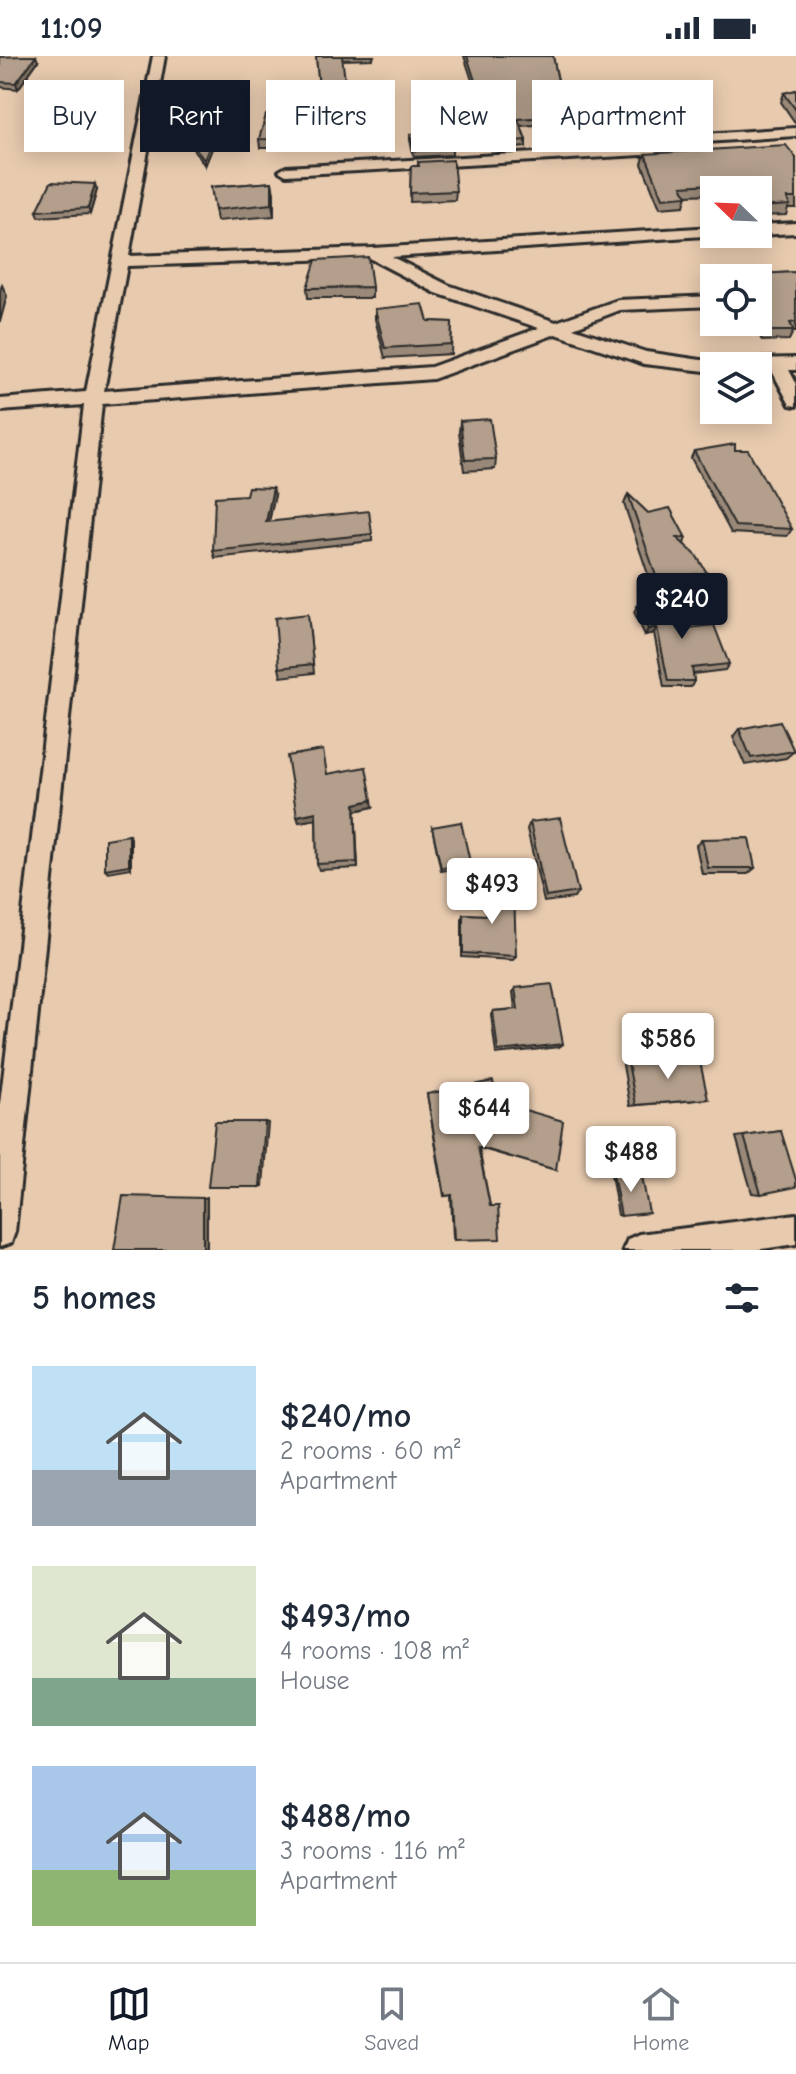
<!DOCTYPE html>
<meta charset="utf-8">
<style>
body{margin:0;font-family:"Comic Neue",sans-serif;background:#f6f6f7;color:#1f2937;height:100vh;display:flex;flex-direction:column;font-size:30px;white-space:nowrap}
*{box-sizing:border-box;margin:0}
p{font-size:26px;color:#747a83}
.icon{flex:none;width:44px;height:44px;fill:none;stroke:currentColor;stroke-width:2;stroke-linecap:round;stroke-linejoin:round}
.map{position:relative;height:1194px;overflow:hidden}
.details{display:flex;flex-direction:column;background:#fff;flex:1}
.details>*{flex:none}
.top-card{position:absolute;left:24px;top:24px;width:748px;height:72px;display:flex;gap:16px}
.needle{width:52px;rotate:293deg}
.fabs{position:absolute;left:700px;top:120px;display:grid;gap:16px}
.fabs a{display:grid;place-items:center;width:72px;height:72px;border-radius:0px;background:#fff;box-shadow:0 4px 20px #0003;font-size:40px}
.price{position:absolute;translate:-50% -68px;padding:0 18px;border-radius:8px;background:#fff;color:#222;font-size:26px;line-height:52px;filter:drop-shadow(0 2px 4px #0008)}
.price::after{content:'';position:absolute;left:50%;top:48px;width:24px;height:18px;margin-left:-12px;background:inherit;clip-path:polygon(0 0,100% 0,50% 100%)}
.price.current{background:#111827;color:#fff}
ul{padding:0;list-style:none}
li{display:flex;align-items:center;gap:24px;height:200px;padding:0 32px}
li span{display:grid;place-items:center;flex:none;width:224px;height:160px;border-radius:0px;color:#555}
li>.icon{margin-inline-start:auto}
span .icon{width:96px;height:96px;fill:#fffc;stroke-width:1}
li b{font-size:34px}
h2{display:flex;justify-content:space-between;align-items:center;height:96px;padding:0 32px;font-size:34px}
.pill{padding:0 28px;border-radius:0px;background:#fff;box-shadow:0 4px 20px #0003;font-size:28px;line-height:72px}
.pill.current{background:#111827;color:#fff}
.status{display:flex;justify-content:space-between;align-items:center;height:56px;padding:0 40px;background:#fff;direction:ltr}
.status svg{height:22px;fill:currentColor}
.tabs{display:flex;justify-content:space-around;align-items:center;height:112px;border-top:2px solid #e0e1e3;background:#fff;font-size:22px;color:#747a83}
.tabs a{display:grid;justify-items:center;gap:4px}
.tabs .current{color:#111827}
.map>svg:first-child{display:block}
.lines{fill:none;stroke-linecap:round;stroke-linejoin:round}
.street-casing{stroke:#2b2b2b;stroke-width:6}
.street{fill:#e8cbaf;fill-rule:evenodd}
.wall{fill:#9a8978;stroke:#2b2b2b;stroke-width:2}
.shaded-wall{fill:#7d6f61;stroke:#2b2b2b;stroke-width:2}
.building{fill:#b39f8b;stroke:#2b2b2b;stroke-width:2}
</style>
<div class="status"><b>11:09</b><svg viewBox="0 0 49 12"><path d="M0 12V9h3v3zM5 12V6h3v6zM10 12V3h3v9zM15 12V0h3v12zM26 1h20v11H26zM47 4h2v5h-2z"/></svg></div>
<div class="map">
<svg width="796" height="1194" viewBox="0 0 796 1194">
<rect width="100%" height="100%" fill="#e8cbaf"/>
<filter id="ink" filterUnits="userSpaceOnUse"><feTurbulence type="fractalNoise" baseFrequency=".0125" numOctaves="2"/><feDisplacementMap in="SourceGraphic" scale="16" xChannelSelector="R" yChannelSelector="G"/><feConvolveMatrix kernelMatrix="1 2 1 2 8 2 1 2 1" color-interpolation-filters="sRGB"/></filter>
<g filter="url(#ink)">
<g class="lines">
<!-- street casing -->
<g class="street-casing">
<g id="street">
<path d="M153,0H165L129,200L373,192L714,171V178L719,179L392,201L448,229L556,266L618,244L714,240L713,250L620,254L573,272L646,296L701,304L796,302V314H789L796,327V350L790,349L772,315H758V310H714V316L644,308L556,278L433,323L102,348L15,1176L11,1187L0,1191V1048L84,349L0,355V343L86,336ZM369,202L436,237L539,272L431,311L104,335L127,210Z"/>
<path d="M796,72V80L706,86L677,97L286,119L279,115L286,111L675,89L704,78Z"/>
<path d="M796,167V177L758,179L755,178H758V169Z"/>
<path d="M796,1158V1188L755,1194H623L628,1183L639,1178Z"/>
</g>
</g>
<!-- street -->
<use href="#street" class="street"/>
</g>
<!-- wall -->
<g class="wall">
<path d="M316,0H374L373,3L342,4L351,83L298,87L299,92H260L259,83L321,53Z"/>
<path d="M464,0H553L565,60L564,67L521,70L526,84V91L495,94Z"/>
<path d="M0,1L38,5L18,33L0,31Z"/>
<path d="M607,34L657,77L654,87L624,88L605,44Z"/>
<path d="M796,34V68L781,46L784,37Z"/>
<path d="M220,64L221,70L205,110L184,80L183,74Z"/>
<path d="M410,78L452,93V99L414,101L410,84Z"/>
<path d="M645,98L796,102V152H788L786,159L758,160V134H714V138L687,139L684,150L660,152L642,108Z"/>
<path d="M418,106L456,135L455,144L410,146L411,110H418Z"/>
<path d="M272,126L274,160L217,165L211,131Z"/>
<path d="M97,134L90,158L39,161L37,155Z"/>
<path d="M796,216V276H793L789,284L762,285L754,266H758V222H740L741,219Z"/>
<path d="M372,231V242H308L307,232Z"/>
<path d="M375,253L428,265L452,266L451,298L385,302L375,263Z"/>
<path d="M460,365L496,403L495,413L464,415L459,376Z"/>
<path d="M735,394L792,473L787,480L731,477L691,402L694,395Z"/>
<path d="M628,438L648,457L686,482L684,488L707,517L702,526L658,531L679,573L729,608L725,614L693,618L694,625L691,631H664L654,577L645,579L634,556L637,550L648,547L646,535L649,528L651,527L624,448Z"/>
<path d="M275,439L269,466L372,478V485L215,502L213,495Z"/>
<path d="M309,567L314,617L281,621L279,612Z"/>
<path d="M739,673L794,695L786,702L745,709L733,681Z"/>
<path d="M327,718L373,751L355,755L358,812L319,814L317,808L316,763L299,766L297,760Z"/>
<path d="M530,766L578,836L574,842L544,846L527,773Z"/>
<path d="M432,771L470,806V810L441,815Z"/>
<path d="M131,783V812L108,816L105,813Z"/>
<path d="M702,783L755,812L748,818H702L696,789Z"/>
<path d="M489,831L516,900L513,904L462,901V863L463,858L486,859Z"/>
<path d="M515,932L563,988L559,991L496,998L491,959L493,955L515,953L513,936Z"/>
<path d="M628,1007L708,1043L630,1050L623,1009Z"/>
<path d="M427,1038L497,1046L556,1114L479,1092L490,1150H498L454,1184L453,1182L451,1139L444,1140Z"/>
<path d="M781,1075L761,1138L752,1137L736,1081Z"/>
<path d="M641,1115L621,1160L618,1159L611,1118Z"/>
</g>
<!-- shaded-wall -->
<g class="shaded-wall">
<path d="M36,0L38,5L18,33L16,27Z"/>
<path d="M220,64L221,70L205,110L204,104Z"/>
<path d="M272,126L274,137V160L272,148Z"/>
<path d="M95,128L97,134L90,158L88,152Z"/>
<path d="M2,229L7,240L0,266V235Z"/>
<path d="M273,432L275,439L267,473L266,466Z"/>
<path d="M657,571L654,577L645,579L648,573Z"/>
<path d="M372,744L373,751L355,755L358,812L355,748Z"/>
<path d="M316,756L318,763L299,766L297,760Z"/>
<path d="M129,779L131,783V812L129,809Z"/>
<path d="M265,1066L268,1067L263,1130L260,1131Z"/>
<path d="M207,1141V1194H203V1142Z"/>
</g>
<!-- building -->
<g class="building">
<path d="M22,0H36L16,27L0,26V1Z"/>
<path d="M316,0H342L351,74L297,79L298,84L259,83L266,59L321,53Z"/>
<path d="M467,0H553L565,60L518,63L526,84L495,87Z"/>
<path d="M607,34L639,37L657,77L626,78Z"/>
<path d="M796,34V54L784,37Z"/>
<path d="M220,64L204,104L183,74Z"/>
<path d="M451,77L452,93L414,95L410,78Z"/>
<path d="M786,89L796,102V142H787L790,149L758,151V134H733L729,127L682,130L687,140L663,142L645,98Z"/>
<path d="M453,104L456,135L410,137L411,110H419L418,106Z"/>
<path d="M51,126L95,128L88,152L37,155Z"/>
<path d="M272,126V148L215,154L211,131Z"/>
<path d="M368,201L372,231L307,232L316,204Z"/>
<path d="M796,216V266L790,267L794,275H766L758,257V222H742L741,219Z"/>
<path d="M423,248L428,265L452,266L451,288L385,292L375,253Z"/>
<path d="M490,363L496,403L465,404L460,365Z"/>
<path d="M735,388V394H748L792,473L735,470L694,395Z"/>
<path d="M248,431L273,432L266,466L369,455L372,478L213,495L215,441L246,439Z"/>
<path d="M628,438L648,457L670,452L686,482H677L696,499L707,517L657,523Z"/>
<path d="M655,526L679,573L714,569L729,608L692,612L694,625H668L657,571L648,573L637,550L653,546L649,528Z"/>
<path d="M308,558L313,608L279,612L275,562Z"/>
<path d="M780,665L794,695L751,702L739,673Z"/>
<path d="M323,694L327,718L366,711L372,744L355,748L357,806L317,808L316,756L297,760L287,700Z"/>
<path d="M560,762L578,836L546,841L530,766Z"/>
<path d="M461,766L470,806L441,812L432,771Z"/>
<path d="M129,779V809L105,813V783Z"/>
<path d="M749,782L755,812H708L702,783Z"/>
<path d="M489,831L514,834L516,900L463,897V858L487,859Z"/>
<path d="M552,928L563,988L498,995L493,955L518,953L515,932Z"/>
<path d="M699,1001L708,1043L636,1049L628,1007Z"/>
<path d="M493,1025L497,1046L563,1065L556,1114L478,1091L490,1150H498L500,1183L454,1184L452,1139L445,1140L427,1038Z"/>
<path d="M215,1066H265L260,1131H208Z"/>
<path d="M781,1075L796,1124V1131L761,1138L744,1080Z"/>
<path d="M641,1115L649,1157L621,1160L613,1118Z"/>
<path d="M123,1140L203,1142V1194H114Z"/>
</g>
</g>
</svg>
<div class="fabs">
<a><svg class="needle" viewBox="-14 -14 28 28"><path d="M0-13l5 13h-10z" fill="#e53935"/><path d="M0 13l5-13h-10z" fill="#747a83"/></svg></a>
<a><svg class="icon" aria-label="locate" viewBox="0 0 24 24"><circle cx="12" cy="12" r="6"/><path d="M12 2v4M12 18v4M2 12h4M18 12h4"/></svg></a>
<a><svg class="icon" aria-label="layers" viewBox="0 0 24 24"><path d="M12 4l9 5-9 5-9-5zM3 14l9 5 9-5"/></svg></a>
</div>
<b class="price current" style="left:682px;top:585px">$240</b>
<b class="price" style="left:492px;top:870px">$493</b>
<b class="price" style="left:668px;top:1025px">$586</b>
<b class="price" style="left:484px;top:1094px">$644</b>
<b class="price" style="left:631px;top:1138px">$488</b>
<div class="top-card">
<a class="pill">Buy</a>
<a class="pill current">Rent</a>
<a class="pill">Filters</a>
<a class="pill">New</a>
<a class="pill">Apartment</a>
</div>
</div>
<section class="details">
<h2>5 homes<svg class="icon" aria-label="filters" viewBox="0 0 24 24"><path d="M4 7h16M4 17h16"/><circle cx="9" cy="7" r="2"/><circle cx="15" cy="17" r="2"/></svg></h2>
<ul>
<li><span style="background:linear-gradient(#bfe0f5 65%,#9aa5b1 0)"><svg class="icon" aria-label="home" viewBox="0 0 24 24"><path d="M3 11l9-7 9 7M6 9v11h12V9"/></svg></span><div><b>$240/mo</b><p>2 rooms · 60 m²</p><p>Apartment</p></div></li>
<li><span style="background:linear-gradient(#dfe7d0 70%,#7fa58c 0)"><svg class="icon" aria-label="home" viewBox="0 0 24 24"><path d="M3 11l9-7 9 7M6 9v11h12V9"/></svg></span><div><b>$493/mo</b><p>4 rooms · 108 m²</p><p>House</p></div></li>
<li><span style="background:linear-gradient(#a9c7e8 65%,#8fb573 0)"><svg class="icon" aria-label="home" viewBox="0 0 24 24"><path d="M3 11l9-7 9 7M6 9v11h12V9"/></svg></span><div><b>$488/mo</b><p>3 rooms · 116 m²</p><p>Apartment</p></div></li>
</ul>
</section>
<nav class="tabs">
<a class="current"><svg class="icon" aria-label="map" viewBox="0 0 24 24"><path d="M3 6l6-2 6 2 6-2v14l-6 2-6-2-6 2zM9 4v14M15 6v14"/></svg>Map</a>
<a><svg class="icon" aria-label="saved" viewBox="0 0 24 24"><path d="M7 4h10v16l-5-4-5 4z"/></svg>Saved</a>
<a><svg class="icon" aria-label="home" viewBox="0 0 24 24"><path d="M3 11l9-7 9 7M6 9v11h12V9"/></svg>Home</a>
</nav>
